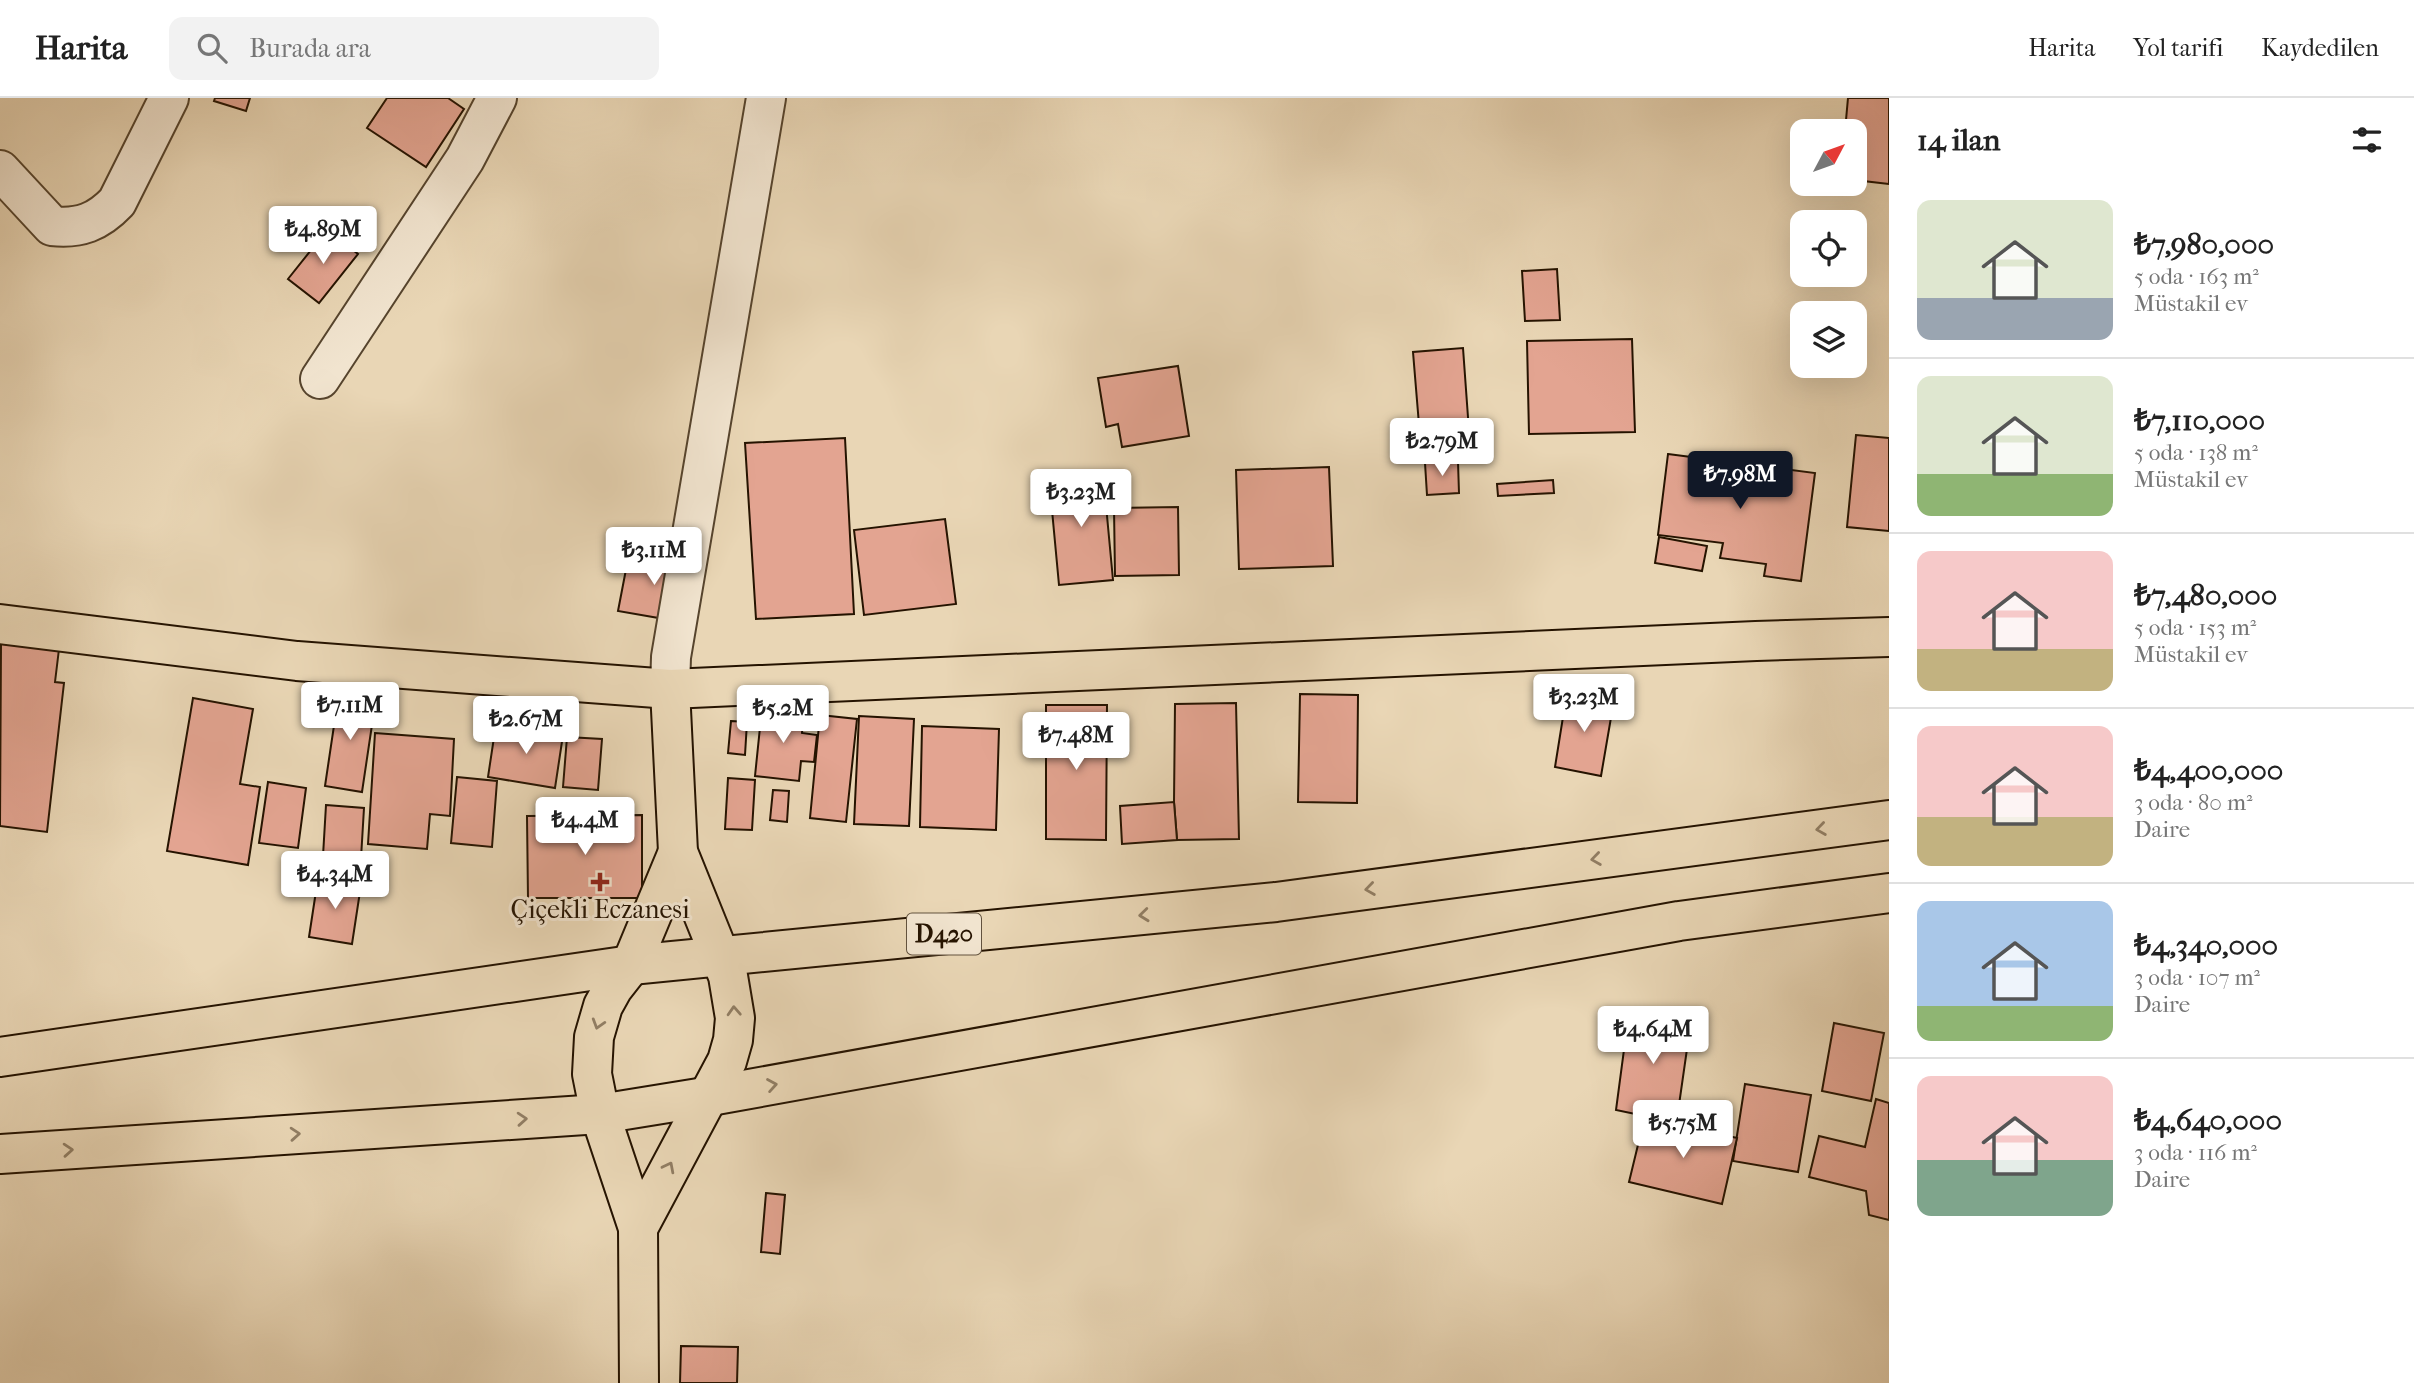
<!DOCTYPE html>
<html lang="tr">
<meta charset="utf-8">
<style>
body{margin:0;font-family:"IM FELL French Canon",serif;background:#f2f2f2;color:#222;height:100vh;display:flex;flex-direction:column;font-size:26px;white-space:nowrap}
*{box-sizing:border-box;margin:0}
p{font-size:23px;color:#767676}
.icon{flex:none;width:38px;height:38px;fill:none;stroke:currentColor;stroke-width:2;stroke-linecap:round;stroke-linejoin:round}
.map{position:relative;flex:1;overflow:hidden}
.side{display:flex;flex-direction:column;background:#fff;width:525px}
.side>*{flex:none}
.needle{width:46px;rotate:49deg}
.buttons{position:absolute;left:1790px;top:21px;display:grid;gap:14px}
.buttons a{display:grid;place-items:center;width:77px;height:77px;border-radius:14px;background:#fff;box-shadow:0 7px 28px #0002;font-size:35px}
.price{position:absolute;translate:-50% -60px;padding:0 16px;border-radius:7px;background:#fff;color:#222;font-size:23px;line-height:46px;filter:drop-shadow(0 2px 4px #0008)}
.price::after{content:'';position:absolute;left:50%;top:42px;width:21px;height:16px;margin-left:-10px;background:inherit;clip-path:polygon(0 0,100% 0,50% 100%)}
.price.active{background:#111827;color:#fff}
ul{padding:0;list-style:none}
li{display:flex;align-items:center;gap:21px;height:175px;padding:0 28px}
li+li{border-top:2px solid #e0e0e0}
li span{display:grid;place-items:center;flex:none;width:196px;height:140px;border-radius:14px;color:#555}
li>.icon{margin-inline-start:auto}
span .icon{width:84px;height:84px;fill:#fffc;stroke-width:1}
li b{font-size:30px}
h2{display:flex;justify-content:space-between;align-items:center;height:84px;padding:0 28px;font-size:30px}
header{display:flex;align-items:center;gap:42px;box-sizing:border-box;height:98px;padding:0 35px;background:#fff;border-bottom:2px solid #e0e0e0}
header strong{font-size:33px}
nav{display:flex;gap:38px;margin-inline-start:auto;font-size:24px}
.search{width:490px;height:63px;background:#f2f2f2;display:flex;align-items:center;gap:18px;box-sizing:border-box;padding:0 24px;border-radius:14px;color:#767676;font-size:26px}
main{display:flex;flex:1;min-height:0}
.map>svg:first-child{display:block}
.building{fill:#e3a491;stroke:#251300;stroke-width:2}
.lines{fill:none;stroke-linecap:round;stroke-linejoin:round}
.minor-casing{stroke:#56442d;stroke-width:42}
.major-casing{stroke:#251300;stroke-width:42}
.minor{stroke:#f1e4cf;stroke-width:38}
.major{stroke:#e9d6b5;stroke-width:38}
.oneway{stroke:#917e64}
.poi-dot{fill:#8f2418;stroke:#f1e4cf;stroke-width:2.5}
.labels{text-anchor:middle;stroke-width:6;stroke-linejoin:round;paint-order:stroke}
.shield{fill:#f1e4cf;stroke:#62523e;stroke-width:2}
.shield-label{font-size:24px;font-weight:bold;fill:#251300}
.poi-label{font-size:26px;fill:#251300;stroke:#f1e4cf}
</style>
<header>
<strong>Harita</strong>
<div class="search"><svg class="icon" aria-label="search" viewBox="0 0 24 24"><circle cx="10" cy="10" r="6"/><path d="M15 15l6 6"/></svg>Burada ara</div>
<nav><a>Harita</a><a>Yol tarifi</a><a>Kaydedilen</a></nav>
</header>
<main>
<div class="map">
<svg width="1889" height="1285" viewBox="0 0 1889 1285">
<rect width="100%" height="100%" fill="#e9d6b5"/>
<filter id="stains"><feTurbulence type="fractalNoise" baseFrequency=".00286" numOctaves="4"/><feColorMatrix values="0 0 0 0 .2 0 0 0 0 .09 0 0 0 0 .02 0 0 0 .5 -.17"/></filter>
<radialGradient id="worn" r=".72"><stop offset=".6" stop-color="#630" stop-opacity="0"/><stop offset="1" stop-color="#630" stop-opacity=".3"/></radialGradient>
<!-- building -->
<g class="building">
<path d="M215,0H250L246,13L214,3Z"/>
<path d="M387,0H448L464,11L426,69L367,30Z"/>
<path d="M1848,0H1889V86L1855,82V33H1845Z"/>
<path d="M327,132L358,156L319,205L288,181Z"/>
<path d="M1557,171L1560,222L1525,223L1522,173Z"/>
<path d="M1632,241L1635,334L1529,336L1527,243Z"/>
<path d="M1463,250L1470,347L1421,351L1413,254Z"/>
<path d="M1178,268L1189,338L1122,349L1118,326L1106,329L1098,280Z"/>
<path d="M1856,337L1889,340V433L1847,429Z"/>
<path d="M845,340L854,516L756,521L745,345Z"/>
<path d="M1668,356L1815,375L1801,483L1764,478L1766,466L1720,460L1723,445L1658,437Z"/>
<path d="M1458,364L1459,395L1427,397L1425,365Z"/>
<path d="M1329,369L1333,468L1239,471L1236,372Z"/>
<path d="M1103,375L1113,482L1059,487L1049,380Z"/>
<path d="M1553,382L1554,395L1498,398L1497,386Z"/>
<path d="M1178,409L1179,477L1115,478L1114,410Z"/>
<path d="M945,421L956,506L864,517L854,432Z"/>
<path d="M1659,439L1707,448L1702,473L1655,465Z"/>
<path d="M662,453L688,457L676,523L618,513L628,461L660,467Z"/>
<path d="M1,545L59,551L55,584L64,585L47,734L0,728Z"/>
<path d="M339,594L376,600L362,694L325,688Z"/>
<path d="M1567,594L1614,602L1601,678L1555,669Z"/>
<path d="M1300,596L1358,597L1357,705L1298,704Z"/>
<path d="M193,600L253,611L240,686L260,689L248,767L167,753Z"/>
<path d="M1236,605L1239,741L1177,742L1174,704L1175,606Z"/>
<path d="M1046,607H1107L1106,742L1046,741Z"/>
<path d="M762,610L804,615L802,635L817,637L814,664L801,663L799,683L755,678Z"/>
<path d="M820,617L857,621L846,724L810,720Z"/>
<path d="M859,618L914,621L909,728L854,726Z"/>
<path d="M731,623L747,624L745,657L728,655Z"/>
<path d="M496,626L563,637L555,690L488,679Z"/>
<path d="M922,628L999,631L996,732L920,729Z"/>
<path d="M375,635L454,641L450,718L430,716L427,751L368,746Z"/>
<path d="M567,639L602,641L598,692L563,689Z"/>
<path d="M457,679L497,683L492,749L451,745Z"/>
<path d="M728,680L755,682L752,732L725,731Z"/>
<path d="M268,684L306,690L298,750L259,745Z"/>
<path d="M773,692L789,693L787,724L770,722Z"/>
<path d="M1174,704L1177,742L1122,746L1120,708Z"/>
<path d="M326,707L364,710L360,777L322,775Z"/>
<path d="M642,717V800H528L527,718Z"/>
<path d="M318,780L361,787L352,846L309,839Z"/>
<path d="M1629,914L1691,923L1677,1021L1645,1018L1616,1012Z"/>
<path d="M1834,925L1884,935L1871,1003L1822,993Z"/>
<path d="M1745,986L1811,997L1798,1074L1733,1063Z"/>
<path d="M1876,1001L1889,1005V1122L1869,1117L1866,1093L1809,1079L1819,1038L1865,1049Z"/>
<path d="M1645,1018L1737,1040L1722,1106L1629,1084Z"/>
<path d="M766,1095L785,1097L780,1156L761,1154Z"/>
<path d="M681,1248L738,1249L737,1285H680Z"/>
</g>
<g class="lines">
<!-- minor casing -->
<g class="minor-casing">
<g id="minor">
<path d="M0,72L52,128C80,131 98,124 117,104L169,0"/>
<path d="M320,281L465,61L497,0"/>
<path d="M670,591L671,559L766,0"/>
</g>
</g>
<!-- major casing -->
<g class="major-casing">
<g id="major">
<path d="M0,526L297,563L670,591L1756,543L1889,539"/>
<path d="M0,959L631,867L1276,804L1889,722"/>
<path d="M0,1056L600,1016L705,999L1679,823L1889,795"/>
<path d="M638,1130L727,963L733,942L735,920L728,878L678,754L670,591"/>
<path d="M639,1285L638,1130L600,1016L592,976L594,939L603,908L613,890L631,867L678,754"/>
</g>
</g>
<!-- minor -->
<use href="#minor" class="minor"/>
<!-- major -->
<use href="#major" class="major"/>
</g>
<!-- one-way arrows -->
<defs><path id="oneway-chevron" d="M-2-3.5L2.5 0L-2 3.5" fill="none" stroke-width="1.6" stroke-linecap="round" stroke-linejoin="round" transform="scale(1.75)"/></defs>
<g class="oneway">
<use href="#oneway-chevron" transform="translate(1821 731) rotate(172)"/>
<use href="#oneway-chevron" transform="translate(1596 761) rotate(172)"/>
<use href="#oneway-chevron" transform="translate(1370 791) rotate(172)"/>
<use href="#oneway-chevron" transform="translate(1144 817) rotate(174)"/>
<use href="#oneway-chevron" transform="translate(734 913) rotate(-93)"/>
<use href="#oneway-chevron" transform="translate(598 926) rotate(107)"/>
<use href="#oneway-chevron" transform="translate(772 987) rotate(-10)"/>
<use href="#oneway-chevron" transform="translate(522 1021) rotate(-4)"/>
<use href="#oneway-chevron" transform="translate(295 1036) rotate(-4)"/>
<use href="#oneway-chevron" transform="translate(68 1052) rotate(-4)"/>
<use href="#oneway-chevron" transform="translate(669 1069) rotate(-63)"/>
</g>
<!-- markers -->
<path class="poi-dot" d="M596.5 773.5h7v7h7v7h-7v7h-7v-7h-7v-7h7z"/>
<g class="labels">
<!-- shield labels -->
<rect class="shield" x="907" y="815.5" width="74" height="41" rx="5"/>
<g class="shield-label">
<text x="944" y="844">D420</text>
</g>
<!-- poi labels -->
<g class="poi-label">
<text x="600" y="820">Çiçekli Eczanesi</text>
</g>
</g>
<rect width="100%" height="100%" filter="url(#stains)"/>
<rect width="100%" height="100%" fill="url(#worn)"/>
</svg>
<div class="buttons">
<a><svg class="needle" viewBox="-14 -14 28 28"><path d="M0-13l5 13h-10z" fill="#e53935"/><path d="M0 13l5-13h-10z" fill="#767676"/></svg></a>
<a><svg class="icon" aria-label="locate" viewBox="0 0 24 24"><circle cx="12" cy="12" r="6"/><path d="M12 2v4M12 18v4M2 12h4M18 12h4"/></svg></a>
<a><svg class="icon" aria-label="layers" viewBox="0 0 24 24"><path d="M12 4l9 5-9 5-9-5zM3 14l9 5 9-5"/></svg></a>
</div>
<b class="price" style="left:323px;top:168px">₺4.89M</b>
<b class="price" style="left:1442px;top:380px">₺2.79M</b>
<b class="price active" style="left:1740px;top:413px">₺7.98M</b>
<b class="price" style="left:1081px;top:431px">₺3.23M</b>
<b class="price" style="left:654px;top:489px">₺3.11M</b>
<b class="price" style="left:1584px;top:636px">₺3.23M</b>
<b class="price" style="left:350px;top:644px">₺7.11M</b>
<b class="price" style="left:783px;top:647px">₺5.2M</b>
<b class="price" style="left:526px;top:658px">₺2.67M</b>
<b class="price" style="left:1076px;top:674px">₺7.48M</b>
<b class="price" style="left:585px;top:759px">₺4.4M</b>
<b class="price" style="left:335px;top:813px">₺4.34M</b>
<b class="price" style="left:1653px;top:968px">₺4.64M</b>
<b class="price" style="left:1683px;top:1062px">₺5.75M</b>
</div>
<section class="side">
<h2>14 ilan<svg class="icon" aria-label="filters" viewBox="0 0 24 24"><path d="M4 7h16M4 17h16"/><circle cx="9" cy="7" r="2"/><circle cx="15" cy="17" r="2"/></svg></h2>
<ul>
<li><span style="background:linear-gradient(#dfe7d0 70%,#9aa5b1 0)"><svg class="icon" aria-label="home" viewBox="0 0 24 24"><path d="M3 11l9-7 9 7M6 9v11h12V9"/></svg></span><div><b>₺7,980,000</b><p>5 oda · 163 m²</p><p>Müstakil ev</p></div></li>
<li><span style="background:linear-gradient(#dfe7d0 70%,#8fb573 0)"><svg class="icon" aria-label="home" viewBox="0 0 24 24"><path d="M3 11l9-7 9 7M6 9v11h12V9"/></svg></span><div><b>₺7,110,000</b><p>5 oda · 138 m²</p><p>Müstakil ev</p></div></li>
<li><span style="background:linear-gradient(#f6c9c9 70%,#c2b280 0)"><svg class="icon" aria-label="home" viewBox="0 0 24 24"><path d="M3 11l9-7 9 7M6 9v11h12V9"/></svg></span><div><b>₺7,480,000</b><p>5 oda · 153 m²</p><p>Müstakil ev</p></div></li>
<li><span style="background:linear-gradient(#f6c9c9 65%,#c2b280 0)"><svg class="icon" aria-label="home" viewBox="0 0 24 24"><path d="M3 11l9-7 9 7M6 9v11h12V9"/></svg></span><div><b>₺4,400,000</b><p>3 oda · 80 m²</p><p>Daire</p></div></li>
<li><span style="background:linear-gradient(#a9c7e8 75%,#8fb573 0)"><svg class="icon" aria-label="home" viewBox="0 0 24 24"><path d="M3 11l9-7 9 7M6 9v11h12V9"/></svg></span><div><b>₺4,340,000</b><p>3 oda · 107 m²</p><p>Daire</p></div></li>
<li><span style="background:linear-gradient(#f6c9c9 60%,#7fa58c 0)"><svg class="icon" aria-label="home" viewBox="0 0 24 24"><path d="M3 11l9-7 9 7M6 9v11h12V9"/></svg></span><div><b>₺4,640,000</b><p>3 oda · 116 m²</p><p>Daire</p></div></li>
</ul>
</section>
</main>
